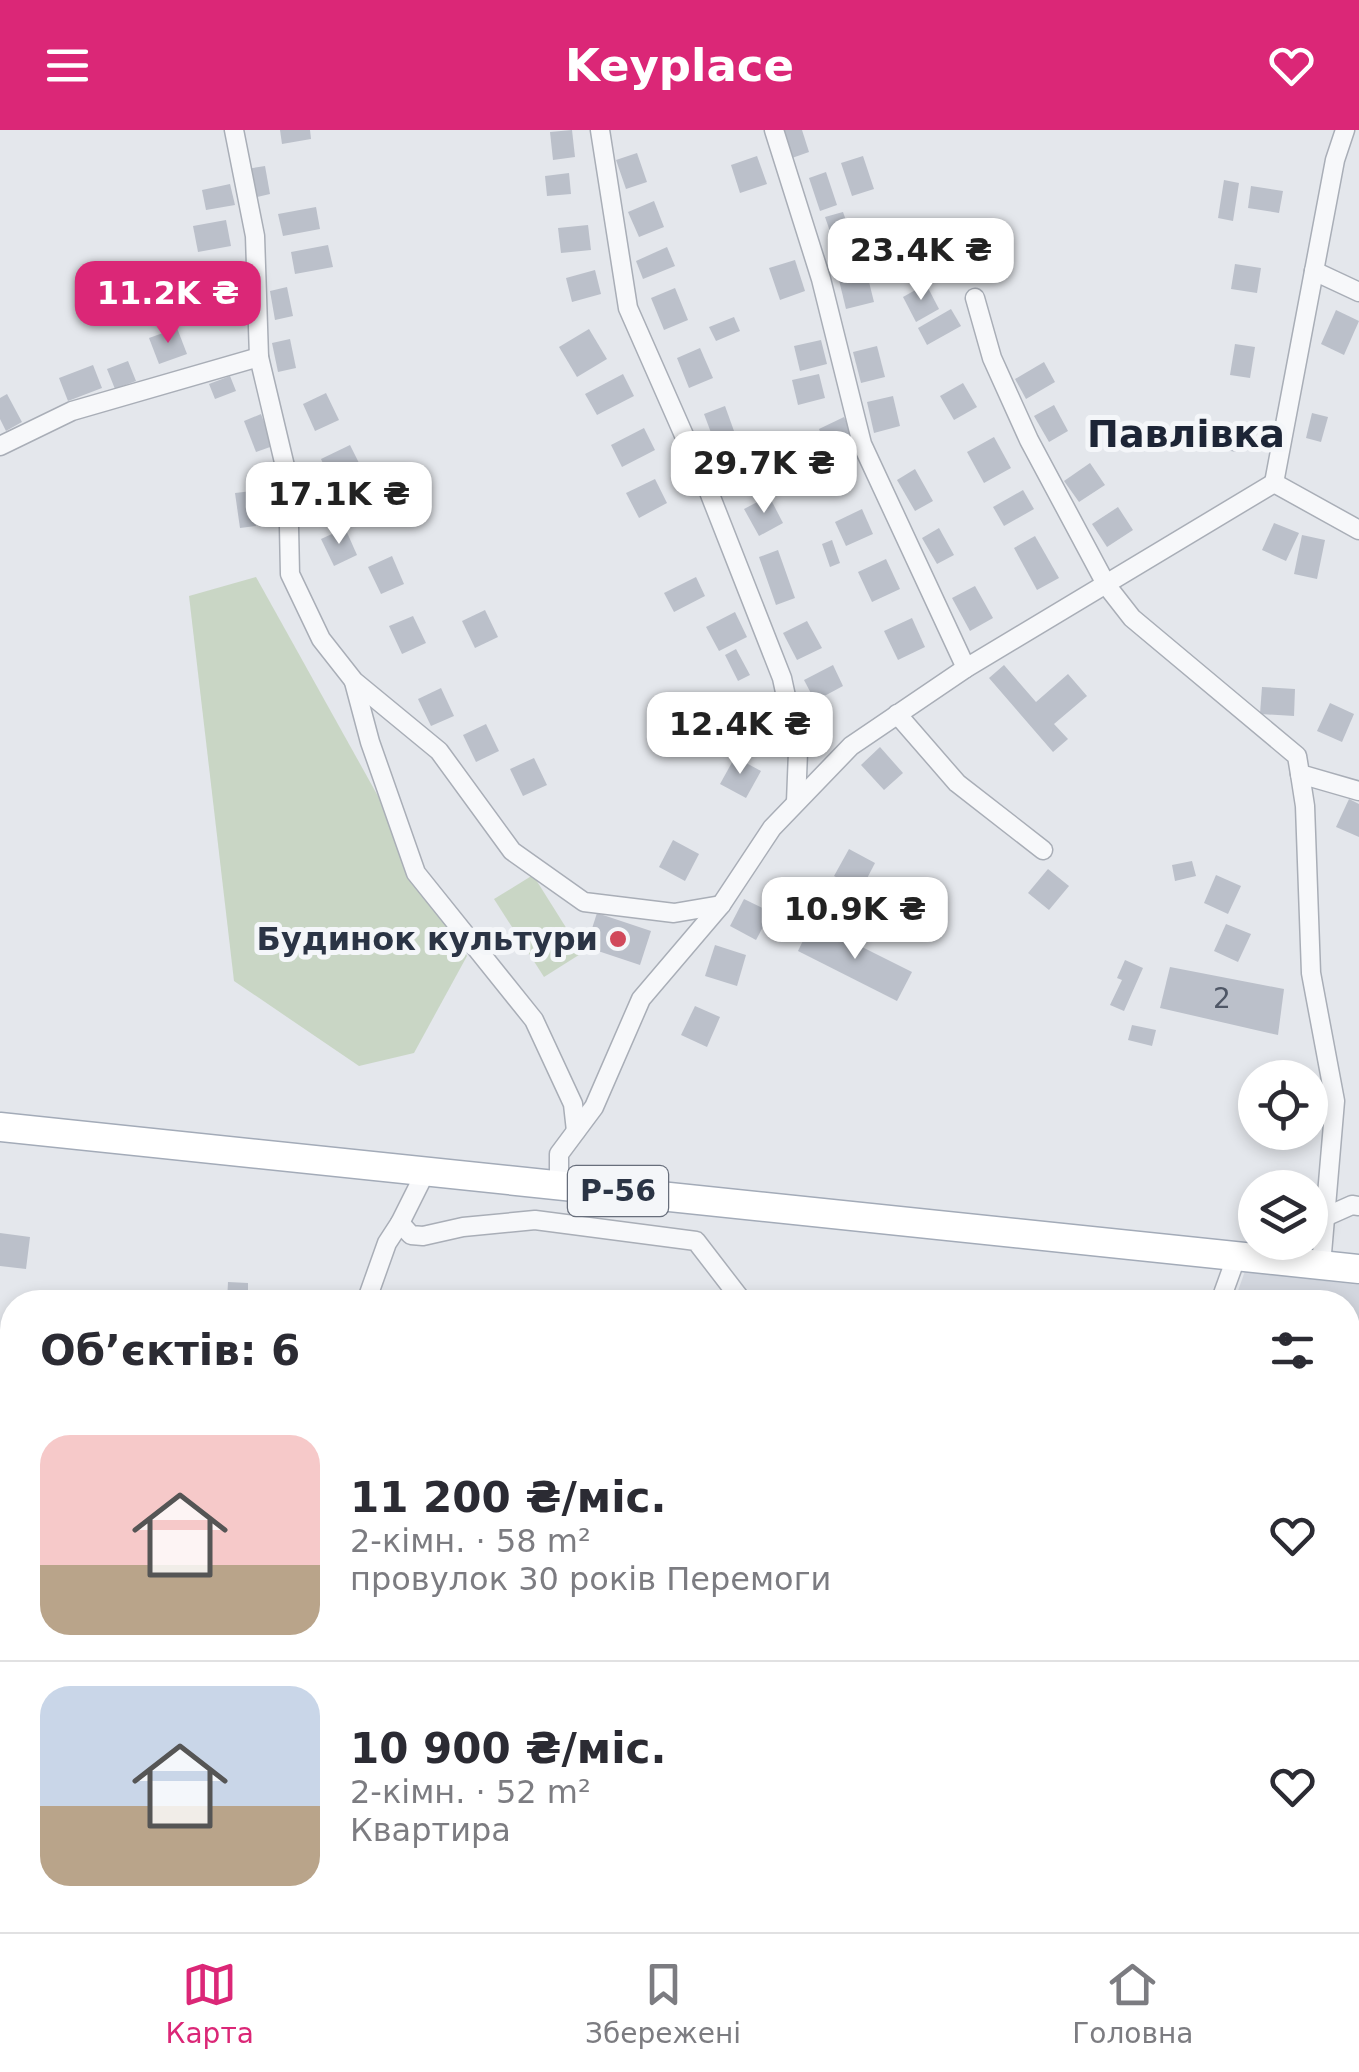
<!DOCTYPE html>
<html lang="uk">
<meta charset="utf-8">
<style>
body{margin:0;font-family:"DejaVu Sans",sans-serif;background:#f2f2f3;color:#2b2b33;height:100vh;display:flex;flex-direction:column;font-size:38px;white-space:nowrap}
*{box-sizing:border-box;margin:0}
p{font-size:32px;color:#7c7c81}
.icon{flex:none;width:55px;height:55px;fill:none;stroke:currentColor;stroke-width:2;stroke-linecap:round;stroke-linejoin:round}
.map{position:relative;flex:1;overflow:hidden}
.drawer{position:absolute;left:0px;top:1160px;width:1360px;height:642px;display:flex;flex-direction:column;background:#fff;border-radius:40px 40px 0 0;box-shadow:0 5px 15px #0003}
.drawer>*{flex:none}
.buttons{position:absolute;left:1238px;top:930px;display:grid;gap:20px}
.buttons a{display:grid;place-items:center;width:90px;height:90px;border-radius:50%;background:#fff;box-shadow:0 5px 15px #0003;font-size:50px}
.price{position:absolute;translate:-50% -85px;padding:0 22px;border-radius:20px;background:#fff;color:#222;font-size:32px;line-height:65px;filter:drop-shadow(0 2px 5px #0008)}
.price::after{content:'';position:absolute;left:50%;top:60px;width:30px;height:22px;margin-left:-15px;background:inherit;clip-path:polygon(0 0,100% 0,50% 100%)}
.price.current{background:#db2777;color:#fff}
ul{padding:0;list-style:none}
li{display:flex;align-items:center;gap:30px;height:250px;padding:0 40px}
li+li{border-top:2px solid #e1e1e2}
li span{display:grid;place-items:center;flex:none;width:280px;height:200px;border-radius:30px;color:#555}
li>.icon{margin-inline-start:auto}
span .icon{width:120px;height:120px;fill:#fffc;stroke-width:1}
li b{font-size:42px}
h2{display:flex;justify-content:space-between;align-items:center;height:120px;padding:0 40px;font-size:42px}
header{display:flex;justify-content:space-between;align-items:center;height:130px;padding:0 40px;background:#db2777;color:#fff;font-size:45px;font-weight:700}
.dock{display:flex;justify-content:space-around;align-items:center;height:140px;border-top:2px solid #e1e1e2;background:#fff;font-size:28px;color:#7c7c81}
.dock a{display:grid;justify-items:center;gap:5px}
.dock .current{color:#db2777}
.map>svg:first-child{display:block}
.built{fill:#d2d6de}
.green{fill:#c9d6c5}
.building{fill:#bbc0ca}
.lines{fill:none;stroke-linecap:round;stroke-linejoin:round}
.street-casing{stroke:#a9aeb7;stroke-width:21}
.primary-casing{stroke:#a3abb8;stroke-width:31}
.street{stroke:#f7f8fa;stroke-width:18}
.primary{stroke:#fff;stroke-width:28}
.poi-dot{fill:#d1495b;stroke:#f4f6f9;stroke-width:4}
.labels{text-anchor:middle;stroke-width:10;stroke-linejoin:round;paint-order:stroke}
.number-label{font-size:28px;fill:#4f5766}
.shield{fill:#f4f6f9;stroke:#676e7b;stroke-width:2.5}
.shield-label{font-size:30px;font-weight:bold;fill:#2b3445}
.poi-label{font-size:32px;font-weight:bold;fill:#2b3445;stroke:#f4f6f9;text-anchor:end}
.quarter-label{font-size:38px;font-weight:bold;fill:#1d2536;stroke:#f4f6f9}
</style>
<header><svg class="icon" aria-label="menu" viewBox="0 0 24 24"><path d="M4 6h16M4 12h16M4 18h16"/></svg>Keyplace<svg class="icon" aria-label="heart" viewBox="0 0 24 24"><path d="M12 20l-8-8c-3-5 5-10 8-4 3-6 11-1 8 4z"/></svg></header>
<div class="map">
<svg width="1359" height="1802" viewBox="0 0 1359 1802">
<rect width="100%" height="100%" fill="#e4e7ec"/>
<!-- built -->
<g class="built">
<path d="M1245,1141L1359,1155V1802H1014L1018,1790H1348V1172H1234Z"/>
<path d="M483,1790H811L806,1802H478Z"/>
</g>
<!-- green -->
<g class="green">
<path d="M256,447L467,826L414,923L359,936L234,851L189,466Z"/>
<path d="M533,745L582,823L544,847L494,769Z"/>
</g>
<!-- building -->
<g class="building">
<path d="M280,0H310L311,9L282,14Z"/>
<path d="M572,0L575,27L553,30L550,2Z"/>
<path d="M783,0H802L809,22L792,28Z"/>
<path d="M637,23L647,52L626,59L616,30Z"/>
<path d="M757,26L767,54L740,63L731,35Z"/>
<path d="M863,26L874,59L852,66L841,33Z"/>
<path d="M265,36L270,64L253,68L247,39Z"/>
<path d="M826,42L837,75L820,81L809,48Z"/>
<path d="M569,43L571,64L547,66L545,46Z"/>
<path d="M1224,50L1239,53L1233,91L1218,88Z"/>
<path d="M230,54L235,75L206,80L202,60Z"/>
<path d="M1251,56L1283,61L1279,83L1248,78Z"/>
<path d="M654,71L664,97L639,107L628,82Z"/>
<path d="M316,77L320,99L283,106L278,84Z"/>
<path d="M843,82L854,113L836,119L825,87Z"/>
<path d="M226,90L231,116L198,122L193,96Z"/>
<path d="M889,92L899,122L881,127L872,98Z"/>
<path d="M588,95L591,120L561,123L558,98Z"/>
<path d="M328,115L333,137L295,144L291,122Z"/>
<path d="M667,117L675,136L643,149L636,131Z"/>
<path d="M795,130L805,161L780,170L769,138Z"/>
<path d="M1235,134L1261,138L1257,163L1231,159Z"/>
<path d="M595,140L601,164L572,172L566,148Z"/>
<path d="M866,140L874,172L846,179L838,146Z"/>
<path d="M926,154L939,179L916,192L903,167Z"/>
<path d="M287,157L293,186L275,190L270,161Z"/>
<path d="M675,158L688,190L664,200L651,168Z"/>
<path d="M951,179L961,196L927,215L918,198Z"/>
<path d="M1336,180L1359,191L1344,225L1321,214Z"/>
<path d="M734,187L740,201L716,211L709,197Z"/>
<path d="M177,198L187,224L159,234L149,208Z"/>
<path d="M589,199L607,229L577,247L559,217Z"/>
<path d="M290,209L296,238L278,242L272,213Z"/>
<path d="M821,210L827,234L800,241L794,216Z"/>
<path d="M1235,214L1255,217L1250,248L1230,245Z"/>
<path d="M877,216L885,247L861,253L853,222Z"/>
<path d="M700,218L713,248L689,258L677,228Z"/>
<path d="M128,231L136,251L115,259L107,239Z"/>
<path d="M1044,232L1055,252L1026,269L1015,249Z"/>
<path d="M93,235L102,258L68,271L59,248Z"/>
<path d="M623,244L634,266L597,285L585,264Z"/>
<path d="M819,244L825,268L798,275L792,250Z"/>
<path d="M230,246L236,261L215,269L209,254Z"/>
<path d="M963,253L977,277L954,290L940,266Z"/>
<path d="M326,263L339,290L315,301L303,274Z"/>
<path d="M7,264L22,292L6,301L0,289V268Z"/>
<path d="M893,266L900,296L874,303L867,272Z"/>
<path d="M1054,275L1068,301L1049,312L1034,286Z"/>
<path d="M725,276L734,301L713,308L704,284Z"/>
<path d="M1312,283L1328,287L1321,312L1306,308Z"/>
<path d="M261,284L273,316L256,322L244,291Z"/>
<path d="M844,287L852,304L826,316L819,299Z"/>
<path d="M1214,291L1241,295L1236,322L1209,317Z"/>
<path d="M644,298L655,320L622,337L611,315Z"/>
<path d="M994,307L1011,338L984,353L967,322Z"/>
<path d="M736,308L751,350L730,357L716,315Z"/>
<path d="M350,315L362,339L332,353L321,329Z"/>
<path d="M842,331L850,348L825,360L817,343Z"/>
<path d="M1090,333L1105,355L1079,372L1064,351Z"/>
<path d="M778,335L784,352L764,359L758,342Z"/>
<path d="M915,339L933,371L915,381L897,350Z"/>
<path d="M655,349L667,373L639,388L626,363Z"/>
<path d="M374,353L387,380L363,391L351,364Z"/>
<path d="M1023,360L1034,379L1004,396L993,377Z"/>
<path d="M252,361L256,396L240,398L235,363Z"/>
<path d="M769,366L783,393L759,406L744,379Z"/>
<path d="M1118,377L1133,400L1107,417L1092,394Z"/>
<path d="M862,379L873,404L846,416L835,392Z"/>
<path d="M1274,393L1299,403L1286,431L1262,420Z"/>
<path d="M345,398L357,425L334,436L321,409Z"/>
<path d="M939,398L954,425L937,434L922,408Z"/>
<path d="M1302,405L1325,410L1317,449L1294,444Z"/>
<path d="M1035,406L1059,448L1037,460L1014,418Z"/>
<path d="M832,410L840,433L830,437L822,414Z"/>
<path d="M778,420L795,468L776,475L759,427Z"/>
<path d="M392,426L404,454L381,464L368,437Z"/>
<path d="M886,429L900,459L872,472L858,442Z"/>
<path d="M696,447L705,466L674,482L664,463Z"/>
<path d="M975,456L993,488L970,501L952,468Z"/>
<path d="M485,480L498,507L475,518L462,491Z"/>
<path d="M735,482L747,507L719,521L706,497Z"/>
<path d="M413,486L426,513L402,524L389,496Z"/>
<path d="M912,488L925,517L898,530L884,501Z"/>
<path d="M807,491L822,518L797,530L783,503Z"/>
<path d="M736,519L750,545L738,551L725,525Z"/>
<path d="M833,535L843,556L815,571L804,550Z"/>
<path d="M1004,535L1036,572L1068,544L1087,566L1054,594L1068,609L1053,622L989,548Z"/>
<path d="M1262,557L1295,559L1294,586L1260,584Z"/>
<path d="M441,558L454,586L431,596L418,569Z"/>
<path d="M761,565L774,589L746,604L733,580Z"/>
<path d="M1330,573L1354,584L1342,612L1317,601Z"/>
<path d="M486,594L499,621L476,632L463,605Z"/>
<path d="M880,617L903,643L884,660L861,635Z"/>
<path d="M735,627L761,641L746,668L720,654Z"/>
<path d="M534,628L547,655L523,666L510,639Z"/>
<path d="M1349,669L1359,674V707L1336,697Z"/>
<path d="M673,710L699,724L685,751L659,737Z"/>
<path d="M849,719L875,733L861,760L834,746Z"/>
<path d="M1192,731L1196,746L1175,751L1172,735Z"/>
<path d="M1048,739L1069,756L1049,780L1028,763Z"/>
<path d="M1216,745L1241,756L1228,784L1204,773Z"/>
<path d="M744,769L771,782L756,810L730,796Z"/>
<path d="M597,783L651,801L640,835L586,817Z"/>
<path d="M812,792L912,842L897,871L798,821Z"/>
<path d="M1226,794L1251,804L1238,832L1214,821Z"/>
<path d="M715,815L746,825L737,856L705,846Z"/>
<path d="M1125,830L1143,838L1124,881L1110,875L1122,850L1117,848Z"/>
<path d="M1170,837L1284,859L1278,905L1160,878Z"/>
<path d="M695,876L720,887L707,917L681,905Z"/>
<path d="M1132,895L1156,900L1152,916L1128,910Z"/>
<path d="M0,1103L30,1107L26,1139L0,1136Z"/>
<path d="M228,1152L248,1153V1172H227Z"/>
<path d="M1348,1240L1359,1244V1340L1348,1370Z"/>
<path d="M1348,1683L1359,1687V1741L1348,1737Z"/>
</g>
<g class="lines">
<!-- street casing -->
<g class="street-casing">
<g id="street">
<path d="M234,0L255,106L259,227L288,349L290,444L321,509L354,551L439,621L512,721L584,772L674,783L721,775"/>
<path d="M600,0L628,178L709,362L782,548L798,622L796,672"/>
<path d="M774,0L821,149L862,314L966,538"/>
<path d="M1314,141L1359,162"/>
<path d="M975,168L992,228L1029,310L1107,456L1132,488L1297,626L1300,644L1359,661"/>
<path d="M0,316L72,281L259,227"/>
<path d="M1274,353L1335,30L1345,0"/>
<path d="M1274,353L1359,400"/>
<path d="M354,552L370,612L416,743L534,890L573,974L576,1001"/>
<path d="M897,584L957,653L1043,720"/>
<path d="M1300,644L1305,676L1311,843L1335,971L1321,1135"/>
<path d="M559,1055V1024L594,977L641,869L721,775L772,698L851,616L966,538L1274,353"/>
<path d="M1325,1087L1352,1075L1359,1076"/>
<path d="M400,1093L426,1041"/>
<path d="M366,1172L387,1113L400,1093L411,1105L423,1106L463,1097L535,1090L696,1111L743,1172"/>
<path d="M1220,1172L1237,1125"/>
<path d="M1001,1802L1005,1790"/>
</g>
</g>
<!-- primary casing -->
<g class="primary-casing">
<path id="primary" d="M0,997L1359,1139"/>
</g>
<!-- street -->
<use href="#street" class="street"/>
<!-- primary -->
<use href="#primary" class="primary"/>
</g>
<!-- markers -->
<circle class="poi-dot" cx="618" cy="809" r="10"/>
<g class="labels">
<!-- number labels -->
<g class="number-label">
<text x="1222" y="878">2</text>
</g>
<!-- shield labels -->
<rect class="shield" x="568" y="1036" width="100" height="50" rx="8"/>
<g class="shield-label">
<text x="618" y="1071">Р-56</text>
</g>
<!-- poi labels -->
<g class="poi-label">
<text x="598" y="820">Будинок культури</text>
</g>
<!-- quarter labels -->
<g class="quarter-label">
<text x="1186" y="317">Павлівка</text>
</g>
</g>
</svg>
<div class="buttons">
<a><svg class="icon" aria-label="locate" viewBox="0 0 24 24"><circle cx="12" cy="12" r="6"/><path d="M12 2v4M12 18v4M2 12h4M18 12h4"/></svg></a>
<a><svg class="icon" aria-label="layers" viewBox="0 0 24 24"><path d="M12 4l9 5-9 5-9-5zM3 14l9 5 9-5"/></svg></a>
</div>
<b class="price" style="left:921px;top:173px">23.4K ₴</b>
<b class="price current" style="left:168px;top:216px">11.2K ₴</b>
<b class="price" style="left:764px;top:386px">29.7K ₴</b>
<b class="price" style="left:339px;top:417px">17.1K ₴</b>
<b class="price" style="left:740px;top:647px">12.4K ₴</b>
<b class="price" style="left:855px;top:832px">10.9K ₴</b>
<section class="drawer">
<h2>Об’єктів: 6<svg class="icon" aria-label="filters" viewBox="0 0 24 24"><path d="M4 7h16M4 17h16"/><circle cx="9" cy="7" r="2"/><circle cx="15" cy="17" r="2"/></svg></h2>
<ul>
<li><span style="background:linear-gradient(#f6c9c9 65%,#b9a48a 0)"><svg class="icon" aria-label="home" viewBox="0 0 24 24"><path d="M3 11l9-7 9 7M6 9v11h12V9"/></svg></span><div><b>11 200 ₴/міс.</b><p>2-кімн. · 58 m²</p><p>провулок 30 років Перемоги</p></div><svg class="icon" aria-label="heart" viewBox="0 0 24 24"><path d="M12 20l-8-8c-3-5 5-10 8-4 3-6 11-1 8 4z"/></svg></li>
<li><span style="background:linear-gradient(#c9d6e8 60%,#b9a48a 0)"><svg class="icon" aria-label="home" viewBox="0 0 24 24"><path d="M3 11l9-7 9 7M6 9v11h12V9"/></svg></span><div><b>10 900 ₴/міс.</b><p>2-кімн. · 52 m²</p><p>Квартира</p></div><svg class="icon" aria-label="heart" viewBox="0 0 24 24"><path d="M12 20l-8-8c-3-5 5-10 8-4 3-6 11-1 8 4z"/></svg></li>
</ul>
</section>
</div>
<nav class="dock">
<a class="current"><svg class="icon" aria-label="map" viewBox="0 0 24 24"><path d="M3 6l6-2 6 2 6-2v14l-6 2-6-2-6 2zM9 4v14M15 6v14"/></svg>Карта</a>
<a><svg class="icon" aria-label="saved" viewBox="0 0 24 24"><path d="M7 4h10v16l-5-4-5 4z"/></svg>Збережені</a>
<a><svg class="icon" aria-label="home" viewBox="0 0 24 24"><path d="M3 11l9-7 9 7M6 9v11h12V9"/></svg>Головна</a>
</nav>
